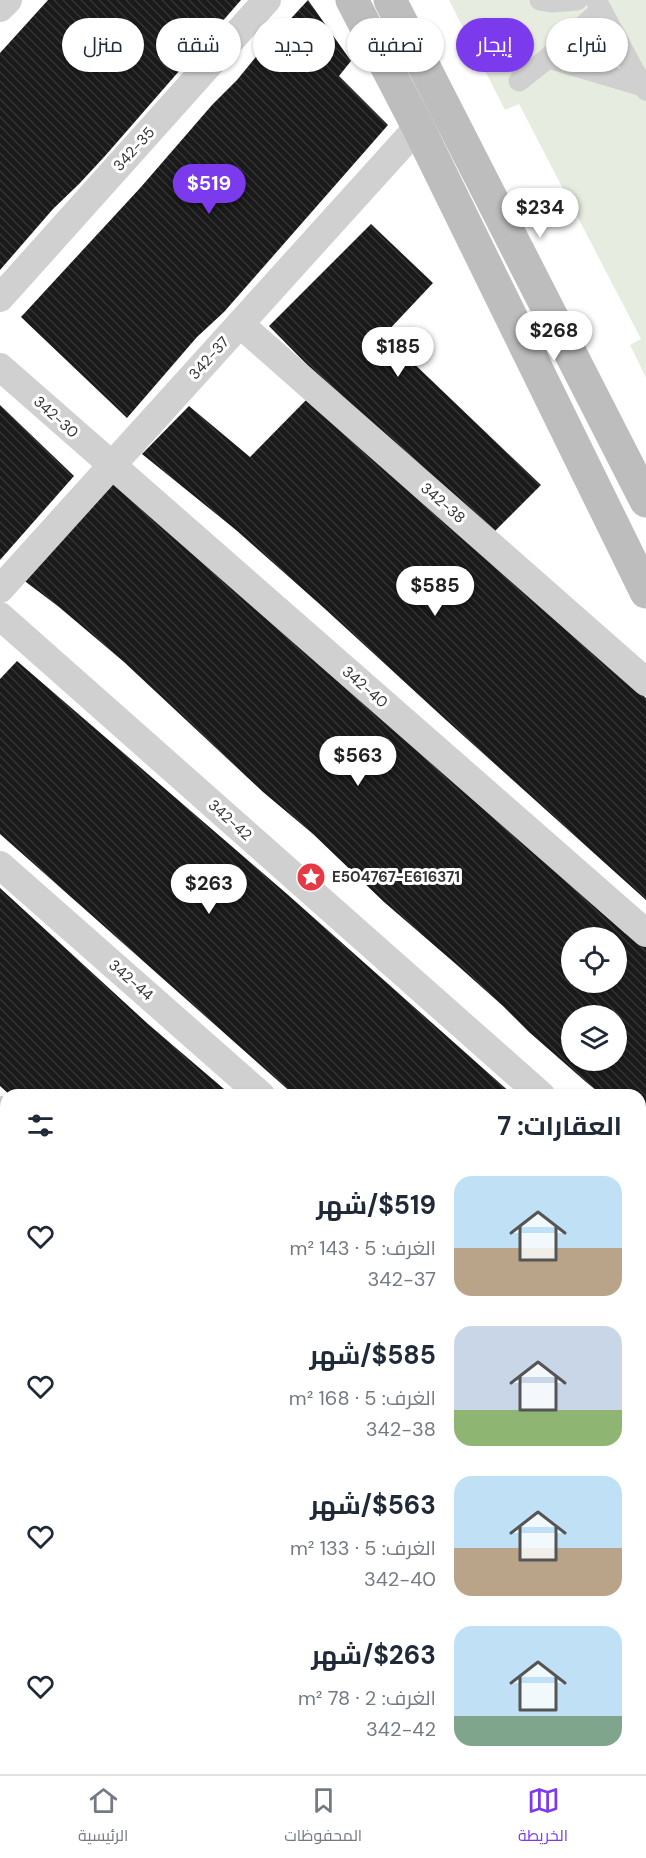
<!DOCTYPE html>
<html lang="ar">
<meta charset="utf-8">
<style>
body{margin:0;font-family:"DM Sans",Cairo,sans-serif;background:#f6f6f7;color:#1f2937;direction:rtl;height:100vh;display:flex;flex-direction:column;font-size:22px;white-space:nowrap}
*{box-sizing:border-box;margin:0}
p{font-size:20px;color:#747a83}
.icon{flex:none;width:33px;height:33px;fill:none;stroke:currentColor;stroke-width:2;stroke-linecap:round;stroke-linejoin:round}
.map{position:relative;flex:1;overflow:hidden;direction:ltr}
.sheet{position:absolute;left:0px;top:1089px;width:646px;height:686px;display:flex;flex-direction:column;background:#fff;border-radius:18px 18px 0 0;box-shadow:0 2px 4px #0004;direction:rtl}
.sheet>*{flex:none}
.banner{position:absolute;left:18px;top:18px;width:610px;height:54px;direction:rtl;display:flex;gap:12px}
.buttons{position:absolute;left:561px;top:927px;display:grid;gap:12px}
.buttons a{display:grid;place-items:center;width:66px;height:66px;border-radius:50%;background:#fff;box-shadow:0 2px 4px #0004;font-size:30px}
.price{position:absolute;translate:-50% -51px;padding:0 14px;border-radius:21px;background:#fff;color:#222;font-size:20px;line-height:39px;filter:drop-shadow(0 2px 3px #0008)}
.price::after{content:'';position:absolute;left:50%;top:36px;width:18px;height:14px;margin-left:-9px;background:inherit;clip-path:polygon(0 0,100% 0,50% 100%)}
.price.active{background:#7c3aed;color:#fff}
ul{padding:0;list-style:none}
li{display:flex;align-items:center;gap:18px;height:150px;padding:0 24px}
li span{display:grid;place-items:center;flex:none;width:168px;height:120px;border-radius:18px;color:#555}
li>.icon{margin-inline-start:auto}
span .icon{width:72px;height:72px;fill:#fffc;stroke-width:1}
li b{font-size:26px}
h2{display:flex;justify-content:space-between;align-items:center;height:72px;padding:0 24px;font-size:26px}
.pill{padding:0 21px;border-radius:27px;background:#fff;box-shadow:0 2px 4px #0004;font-size:21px;line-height:54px}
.pill.active{background:#7c3aed;color:#fff}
.tab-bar{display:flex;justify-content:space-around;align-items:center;height:84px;border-top:2px solid #e0e1e3;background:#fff;font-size:16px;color:#747a83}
.tab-bar a{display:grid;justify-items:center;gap:3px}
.tab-bar .active{color:#7c3aed}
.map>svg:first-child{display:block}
.park{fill:#e6ecdf}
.building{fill:url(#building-back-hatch);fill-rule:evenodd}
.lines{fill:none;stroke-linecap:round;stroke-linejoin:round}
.pedestrian{stroke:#d0d0d0;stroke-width:21}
.minor{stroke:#d0d0d0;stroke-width:28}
.secondary{stroke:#bdbdbd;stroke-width:33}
.labels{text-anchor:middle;stroke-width:6;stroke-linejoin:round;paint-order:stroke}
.street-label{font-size:15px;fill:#333;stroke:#fff}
.poi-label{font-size:15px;font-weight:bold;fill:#333;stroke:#fff;text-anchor:start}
</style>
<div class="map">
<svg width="646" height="1774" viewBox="0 0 646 1774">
<defs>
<pattern id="building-back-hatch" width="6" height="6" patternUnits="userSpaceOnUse" patternTransform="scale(1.5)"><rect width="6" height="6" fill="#1a1a1a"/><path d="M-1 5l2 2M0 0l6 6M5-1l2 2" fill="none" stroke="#333"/></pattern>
</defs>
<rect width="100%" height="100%" fill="#fff"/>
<!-- park -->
<path class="park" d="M449,0H646V378L630,345L641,339L519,104L505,110Z"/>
<!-- building -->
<g class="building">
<path d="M48,0H241L105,156L79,184L53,209L0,270V53Z"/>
<path d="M308,0L351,61L339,76L388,125L224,312L197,337L127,418L21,317L141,187L212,105L237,80L260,52Z"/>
<path d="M371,224L433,283L384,335L541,485L490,536L330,388L269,326Z"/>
<path d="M310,396L646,698V900L446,720L324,608L236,530L142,454L189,406L250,457Z"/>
<path d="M0,405L74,476L0,560Z"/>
<path d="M115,479L625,933L646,941V1132L640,1127V1095H602L586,1082L529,1032L504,1007L457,965L384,902L313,834L263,792L124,662L59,607L22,579ZM572,938H616V982H572ZM572,1016H616V1060H572Z"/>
<path d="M17,661L287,894L513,1095H294L0,834V679Z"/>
<path d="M0,888L148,1024L231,1095H10L0,1086Z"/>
<path d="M0,1148L6,1153V1354L0,1349Z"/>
<path d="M0,1431L6,1437V1596L0,1602Z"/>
<path d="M640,1459L646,1464V1669L640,1665Z"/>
<path d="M3,1677L6,1680V1768H77L72,1774H0V1680Z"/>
<path d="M640,1695L646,1700V1774H505L499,1768H640Z"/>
<path d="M204,1768H255L247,1774H209Z"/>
<path d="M262,1768H338L343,1774H256Z"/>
</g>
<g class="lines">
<!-- pedestrian -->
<g class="pedestrian">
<path d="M540,0L553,2L577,0"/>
<path d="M596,0L633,69L646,90"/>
<path d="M548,58L646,87"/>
<path d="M519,81L548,58L601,10"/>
</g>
<!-- minor -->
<g class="minor">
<path d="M0,8L8,0"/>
<path d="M0,298L267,0"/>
<path d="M240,324L646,682"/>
<path d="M0,367L646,933"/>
<path d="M0,589L418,127"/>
<path d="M0,616L541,1095"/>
<path d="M0,865L261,1095"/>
<path d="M0,1110L6,1115"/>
<path d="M640,1174L646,1168"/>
<path d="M0,1393L6,1398"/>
<path d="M640,1430L646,1435"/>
<path d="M0,1624L6,1617"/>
<path d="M640,1680L646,1685"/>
<path d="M164,1768L170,1774"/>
<path d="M416,1768L422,1774"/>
<path d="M93,1774L98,1768"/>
</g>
<!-- secondary -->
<g class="secondary">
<path d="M352,0L418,127L646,592"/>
<path d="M390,0L646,501"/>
</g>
</g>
<!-- icons -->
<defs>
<g id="sight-disc" transform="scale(1.5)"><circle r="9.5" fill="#e63946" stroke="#fff"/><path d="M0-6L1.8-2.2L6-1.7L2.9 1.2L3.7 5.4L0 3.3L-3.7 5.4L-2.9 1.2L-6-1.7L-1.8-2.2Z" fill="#fff"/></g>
</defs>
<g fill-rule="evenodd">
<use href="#sight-disc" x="311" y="877"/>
</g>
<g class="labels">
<!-- street labels -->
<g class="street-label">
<text transform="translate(134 149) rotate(-48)" y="5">342-35</text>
<text transform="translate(209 358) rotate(-48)" y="5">342-37</text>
<text transform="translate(56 417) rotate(42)" y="5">342-30</text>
<text transform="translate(443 503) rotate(41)" y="5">342-38</text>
<text transform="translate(365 687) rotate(41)" y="5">342-40</text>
<text transform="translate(230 820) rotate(42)" y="5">342-42</text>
<text transform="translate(131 980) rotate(41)" y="5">342-44</text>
</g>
<!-- poi labels -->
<g class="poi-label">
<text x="332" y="882">E504767-E616371</text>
</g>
</g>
</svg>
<div class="buttons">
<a><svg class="icon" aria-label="locate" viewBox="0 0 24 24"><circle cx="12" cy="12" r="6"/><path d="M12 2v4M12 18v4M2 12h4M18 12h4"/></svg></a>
<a><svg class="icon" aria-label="layers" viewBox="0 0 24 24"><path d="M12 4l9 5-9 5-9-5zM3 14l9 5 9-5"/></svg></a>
</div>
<b class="price active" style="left:209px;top:215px">$519</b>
<b class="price" style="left:540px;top:239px">$234</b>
<b class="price" style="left:554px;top:362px">$268</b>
<b class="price" style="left:398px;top:378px">$185</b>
<b class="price" style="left:435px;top:617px">$585</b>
<b class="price" style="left:358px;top:787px">$563</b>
<b class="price" style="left:209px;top:915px">$263</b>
<div class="banner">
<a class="pill">شراء</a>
<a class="pill active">إيجار</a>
<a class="pill">تصفية</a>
<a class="pill">جديد</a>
<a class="pill">شقة</a>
<a class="pill">منزل</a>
</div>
<section class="sheet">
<h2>العقارات: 7<svg class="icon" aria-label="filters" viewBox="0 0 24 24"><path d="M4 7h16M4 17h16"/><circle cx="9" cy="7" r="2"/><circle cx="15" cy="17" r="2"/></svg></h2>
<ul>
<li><span style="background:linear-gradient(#bfe0f5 60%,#b9a48a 0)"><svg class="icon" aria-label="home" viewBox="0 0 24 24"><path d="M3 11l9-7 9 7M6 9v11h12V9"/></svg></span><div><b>$519/شهر</b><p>الغرف: 5 · 143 m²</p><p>342-37</p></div><svg class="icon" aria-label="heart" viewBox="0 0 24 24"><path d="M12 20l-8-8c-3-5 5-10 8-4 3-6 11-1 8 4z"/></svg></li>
<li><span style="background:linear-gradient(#c9d6e8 70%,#8fb573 0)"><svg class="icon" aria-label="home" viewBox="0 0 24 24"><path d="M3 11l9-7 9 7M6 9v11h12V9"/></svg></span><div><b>$585/شهر</b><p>الغرف: 5 · 168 m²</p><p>342-38</p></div><svg class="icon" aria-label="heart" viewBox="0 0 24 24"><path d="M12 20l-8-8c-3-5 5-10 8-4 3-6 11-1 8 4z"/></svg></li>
<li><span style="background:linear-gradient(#bfe0f5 60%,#b9a48a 0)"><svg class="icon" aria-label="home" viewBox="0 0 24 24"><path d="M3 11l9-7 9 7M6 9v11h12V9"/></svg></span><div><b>$563/شهر</b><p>الغرف: 5 · 133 m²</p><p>342-40</p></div><svg class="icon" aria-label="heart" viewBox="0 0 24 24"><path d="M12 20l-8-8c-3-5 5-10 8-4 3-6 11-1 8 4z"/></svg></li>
<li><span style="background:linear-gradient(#bfe0f5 75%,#7fa58c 0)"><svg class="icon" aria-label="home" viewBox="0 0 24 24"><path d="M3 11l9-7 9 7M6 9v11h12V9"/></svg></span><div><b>$263/شهر</b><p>الغرف: 2 · 78 m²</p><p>342-42</p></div><svg class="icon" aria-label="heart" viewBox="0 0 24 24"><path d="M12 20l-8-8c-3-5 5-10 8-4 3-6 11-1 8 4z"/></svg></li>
</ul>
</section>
</div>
<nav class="tab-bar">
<a class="active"><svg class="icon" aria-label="map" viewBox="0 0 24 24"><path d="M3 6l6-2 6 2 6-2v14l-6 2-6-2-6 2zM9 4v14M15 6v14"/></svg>الخريطة</a>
<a><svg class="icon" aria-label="saved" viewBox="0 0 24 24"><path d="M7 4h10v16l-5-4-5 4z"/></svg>المحفوظات</a>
<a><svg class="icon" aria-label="home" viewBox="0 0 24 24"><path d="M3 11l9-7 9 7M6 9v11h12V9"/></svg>الرئيسية</a>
</nav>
